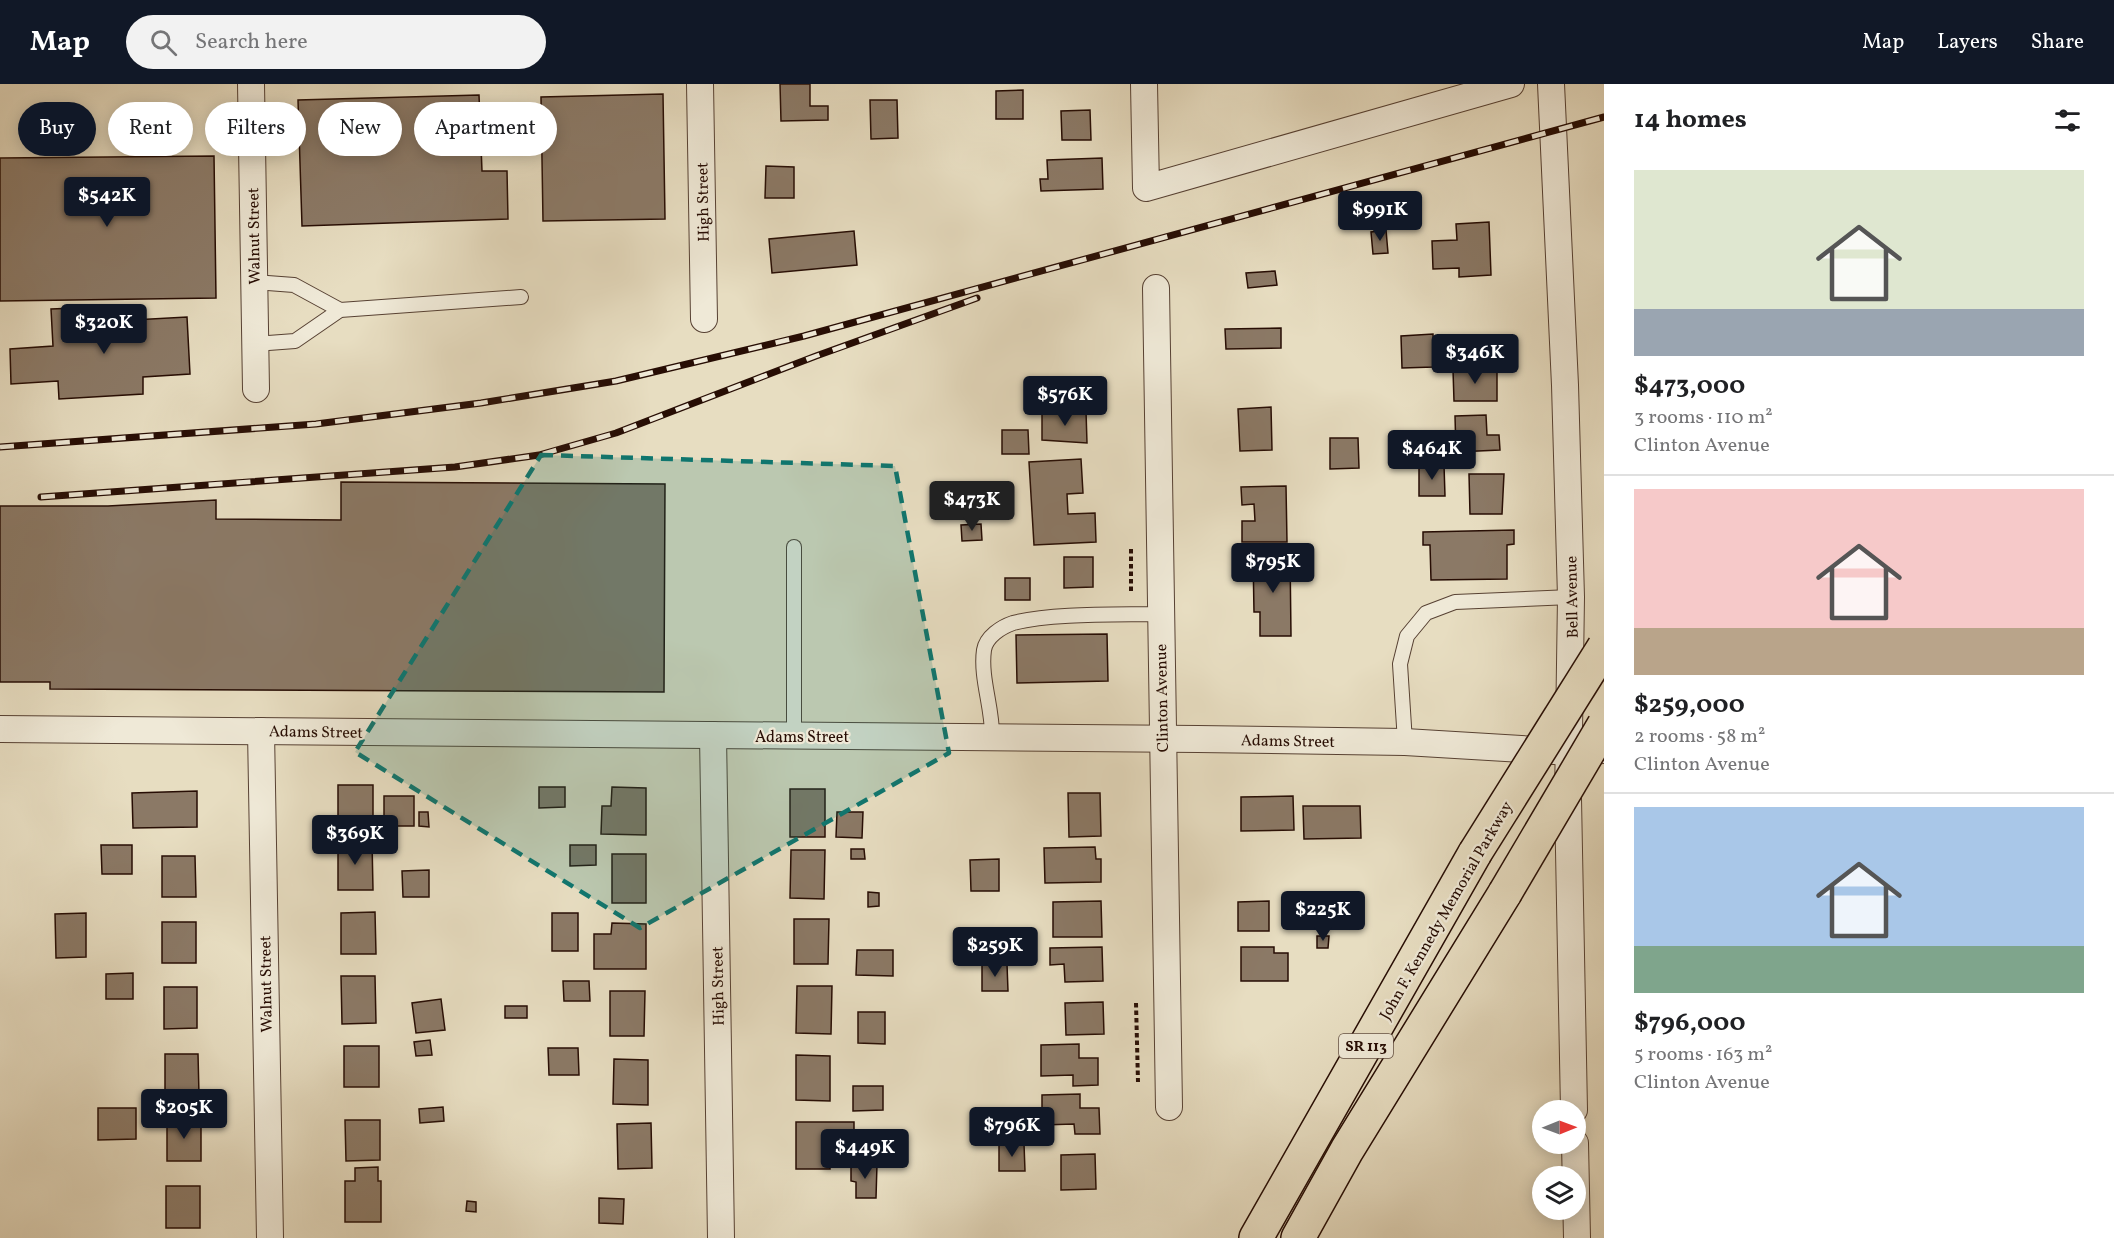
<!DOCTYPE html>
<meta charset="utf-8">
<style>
body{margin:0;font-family:Vollkorn,serif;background:#f2f2f2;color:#202124;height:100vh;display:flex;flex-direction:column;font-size:22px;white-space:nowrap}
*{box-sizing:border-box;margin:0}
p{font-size:20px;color:#757577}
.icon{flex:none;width:33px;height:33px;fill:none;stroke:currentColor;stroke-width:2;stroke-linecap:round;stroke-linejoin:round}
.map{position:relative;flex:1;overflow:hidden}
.panel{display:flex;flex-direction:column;background:#fff;width:510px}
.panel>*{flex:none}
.hud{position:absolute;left:18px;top:18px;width:570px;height:54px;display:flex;gap:12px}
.needle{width:39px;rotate:89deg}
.controls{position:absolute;left:1532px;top:1016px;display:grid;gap:12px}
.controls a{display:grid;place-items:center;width:54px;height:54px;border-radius:50%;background:#fff;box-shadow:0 3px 15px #0003;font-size:30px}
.price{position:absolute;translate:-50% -51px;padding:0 14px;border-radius:6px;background:#111827;color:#fff;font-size:20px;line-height:39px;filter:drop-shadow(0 2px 3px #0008)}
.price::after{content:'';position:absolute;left:50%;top:36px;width:18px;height:14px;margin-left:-9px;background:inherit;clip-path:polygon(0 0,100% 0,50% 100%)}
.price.selected{background:#222;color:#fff}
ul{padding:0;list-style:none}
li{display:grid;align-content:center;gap:12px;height:318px;padding:0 30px}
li+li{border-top:2px solid #e0e0e0}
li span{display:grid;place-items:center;height:186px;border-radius:0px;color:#555}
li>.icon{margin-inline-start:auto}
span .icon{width:108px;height:108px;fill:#fffc;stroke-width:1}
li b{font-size:26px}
h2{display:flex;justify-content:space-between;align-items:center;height:72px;padding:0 30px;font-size:26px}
.pill{padding:0 21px;border-radius:27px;background:#fff;box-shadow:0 3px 15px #0003;font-size:21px;line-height:54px}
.pill.selected{background:#111827;color:#fff}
header{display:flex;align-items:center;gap:36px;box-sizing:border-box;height:84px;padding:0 30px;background:#111827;color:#fff}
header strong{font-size:28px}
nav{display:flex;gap:33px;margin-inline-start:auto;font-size:21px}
.search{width:420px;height:54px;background:#f2f2f2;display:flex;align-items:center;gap:15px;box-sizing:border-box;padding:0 21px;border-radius:33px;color:#757577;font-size:22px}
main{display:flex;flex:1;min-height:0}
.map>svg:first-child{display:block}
.building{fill:#8b7966;stroke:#270d04;stroke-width:1.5}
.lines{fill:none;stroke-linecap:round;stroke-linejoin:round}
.lane-casing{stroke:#574133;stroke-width:16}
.street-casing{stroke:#574133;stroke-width:28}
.primary-casing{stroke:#270d04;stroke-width:36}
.path{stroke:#270d04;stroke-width:4;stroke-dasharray:4.5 3;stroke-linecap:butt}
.lane{stroke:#efe9d7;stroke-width:14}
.street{stroke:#efe9d7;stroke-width:26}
.primary{stroke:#e7ddc1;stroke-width:33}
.rail-casing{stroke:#270d04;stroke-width:7}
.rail{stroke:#efe9d7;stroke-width:4.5;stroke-dasharray:14;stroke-linecap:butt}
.primary-bridge-casing{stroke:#270d04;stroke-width:36;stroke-linecap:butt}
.primary-bridge{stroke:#e7ddc1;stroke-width:33}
.marked{fill:#0f766e;fill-opacity:0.2;stroke:#0f766e;stroke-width:4.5;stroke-dasharray:12 8;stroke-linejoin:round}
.labels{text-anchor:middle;stroke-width:4.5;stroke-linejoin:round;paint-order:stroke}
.shield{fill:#efe9d7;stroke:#634f43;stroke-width:1.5}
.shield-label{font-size:15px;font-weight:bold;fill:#270d04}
.street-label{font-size:16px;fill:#270d04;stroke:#efe9d7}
</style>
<header>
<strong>Map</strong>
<div class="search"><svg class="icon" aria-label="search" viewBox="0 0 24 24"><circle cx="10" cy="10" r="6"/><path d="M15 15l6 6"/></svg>Search here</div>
<nav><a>Map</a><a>Layers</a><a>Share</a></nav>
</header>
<main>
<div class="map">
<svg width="1604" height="1154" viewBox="0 0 1604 1154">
<rect width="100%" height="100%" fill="#e7ddc1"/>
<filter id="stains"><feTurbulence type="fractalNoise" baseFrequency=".00333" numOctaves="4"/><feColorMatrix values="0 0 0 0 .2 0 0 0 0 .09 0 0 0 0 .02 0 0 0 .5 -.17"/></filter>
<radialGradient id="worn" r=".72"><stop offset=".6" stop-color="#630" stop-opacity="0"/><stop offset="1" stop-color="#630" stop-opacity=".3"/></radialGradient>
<!-- building -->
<g class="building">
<path d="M780,0H810V22H828V36L781,37Z"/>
<path d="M1023,6V35H996V7Z"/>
<path d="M663,10L665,135L543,137L541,13Z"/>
<path d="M479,11L482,87H507L508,135L302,142L298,16Z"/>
<path d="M870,16H897L898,54L871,55Z"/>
<path d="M1090,26L1091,56H1062L1061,27Z"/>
<path d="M214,72L216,214L0,217V74Z"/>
<path d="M1102,74L1103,105L1041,107L1040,95H1048L1047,76Z"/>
<path d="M766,82L794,83V114H765Z"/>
<path d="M1489,138L1491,191L1459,193V184L1433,185L1432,157L1457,156L1456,140Z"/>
<path d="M1386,146L1388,169L1373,170L1371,148Z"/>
<path d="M854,147L857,181L772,189L769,155Z"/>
<path d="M1275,187L1277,201L1248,204L1246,189Z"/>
<path d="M77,224L78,239L187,233L190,290L143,293V310L59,315L58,297L11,300L10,265L53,262L51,225Z"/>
<path d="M1281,244V264L1226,265L1225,245Z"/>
<path d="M1433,250L1434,283L1402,284L1401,252Z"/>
<path d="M1497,285V317H1454L1453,286Z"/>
<path d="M1271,323L1272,366L1240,367L1238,325Z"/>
<path d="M1086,327L1087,359L1042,356V328Z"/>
<path d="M1486,331L1487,351H1499L1500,366L1456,368L1455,332Z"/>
<path d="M1002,346H1028L1029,370H1002Z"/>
<path d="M1330,354H1358L1359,384L1330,385Z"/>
<path d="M1081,375L1083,409L1067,410L1068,430L1095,429L1096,458L1034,461L1029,378Z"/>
<path d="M1444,381L1445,412H1419V382Z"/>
<path d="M1469,390H1504L1502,430H1470Z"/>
<path d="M341,398L665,400L664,608L50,605V598H0V422H108L216,416V435L341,436Z"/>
<path d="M1286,402L1287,458H1242V437H1255L1254,420L1242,421L1241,403Z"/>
<path d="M981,440L982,456L962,457L961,441Z"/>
<path d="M1514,446V460L1507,461V495L1431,496L1430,461H1423V448Z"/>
<path d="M1253,470H1290L1291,552H1260V528H1254Z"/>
<path d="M1064,473H1093V503L1064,504Z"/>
<rect x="1005" y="494" width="25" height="22"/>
<path d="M1107,550L1108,597L1017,599L1016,551Z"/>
<rect x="338" y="701" width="35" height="41"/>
<path d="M539,703H565V723L539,724Z"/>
<path d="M612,703L646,704V751L601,750L602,722H611Z"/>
<rect x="790" y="705" width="35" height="48"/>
<path d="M197,707V743L133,744L132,709Z"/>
<path d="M1068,709H1100L1101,752L1069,753Z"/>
<rect x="384" y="712" width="30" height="30"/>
<path d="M1293,712L1294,746L1241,747V713Z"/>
<path d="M1303,722H1360L1361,754L1304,755Z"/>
<path d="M419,728H428L429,743L419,742Z"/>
<path d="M837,728H863L862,754L836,753Z"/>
<path d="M372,757L373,806H338V758Z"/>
<path d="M101,761H132V790H102Z"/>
<path d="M570,761H596V781L570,782Z"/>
<path d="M1095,763L1096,775H1101V798L1045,799L1044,764Z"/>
<path d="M851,765H864L865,775H851Z"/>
<path d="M791,766H825L824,815L790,814Z"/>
<rect x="612" y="770" width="34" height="49"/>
<path d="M162,772H195L196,813H162Z"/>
<path d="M999,775V807H971L970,776Z"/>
<path d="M429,786V813H403L402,787Z"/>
<path d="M868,808L879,809V822L868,823Z"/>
<path d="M1337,814H1349L1348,826L1337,825Z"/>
<path d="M1101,817L1102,853H1053V818Z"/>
<path d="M1269,817V847H1238V818Z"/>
<path d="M375,828L376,870H341V829Z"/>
<path d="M86,829V873L56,874L55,830Z"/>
<rect x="552" y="829" width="26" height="38"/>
<path d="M794,835H829L828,880H794Z"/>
<rect x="162" y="838" width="34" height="41"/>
<path d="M612,839L646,840V885H594V850H611Z"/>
<path d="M1317,852H1329L1328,864H1317Z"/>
<path d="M1102,863L1103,897L1065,898L1064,880L1050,881V864Z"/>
<path d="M1241,863H1274V869H1288V897H1241Z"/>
<path d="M857,866H893V892L856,891Z"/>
<path d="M982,880H1007L1008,907H982Z"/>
<path d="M133,889V915H106V890Z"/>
<path d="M341,892H375L376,939L342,940Z"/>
<path d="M563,897H589L590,917H564Z"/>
<path d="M797,902H832L831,950L796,949Z"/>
<path d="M164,903H197V944L164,945Z"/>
<path d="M610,907H645L644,952H610Z"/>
<path d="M441,915L445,946L416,949L412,919Z"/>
<path d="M1103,918L1104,950L1066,951L1065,919Z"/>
<rect x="505" y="922" width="22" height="12"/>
<path d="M858,928H885V960L858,959Z"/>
<path d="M430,956L432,971L416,972L414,958Z"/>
<path d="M1079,960V974H1098V1001L1073,1002V991L1041,992V961Z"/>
<rect x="344" y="962" width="35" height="41"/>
<path d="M548,964H578L579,991H549Z"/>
<path d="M165,970H198L199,1011H165Z"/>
<path d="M796,971L830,972V1017L796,1016Z"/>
<path d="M614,975L648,976V1021L613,1020Z"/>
<path d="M853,1002H883V1026L853,1027Z"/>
<path d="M1080,1010V1024H1099L1100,1050H1075L1074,1040L1042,1041V1011Z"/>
<path d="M443,1023L444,1037L420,1039L419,1025Z"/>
<path d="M98,1024H136V1055L98,1056Z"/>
<rect x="167" y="1036" width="34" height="41"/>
<path d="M345,1036H380V1076L346,1077Z"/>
<path d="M796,1038H854V1056H830V1085H796Z"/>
<path d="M651,1039L652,1084L618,1085L617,1040Z"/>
<path d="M999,1060H1024L1025,1087H999Z"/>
<path d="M1095,1070L1096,1105L1061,1106V1071Z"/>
<path d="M851,1079L877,1080L876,1114H856V1098L851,1097Z"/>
<path d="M378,1083V1097H381V1138H345V1097H355V1084Z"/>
<rect x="166" y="1102" width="34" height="42"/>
<path d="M599,1114L624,1115L623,1140L599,1139Z"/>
<path d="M467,1117L476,1118V1128L466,1127Z"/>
</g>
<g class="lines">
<!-- lane casing -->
<g class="lane-casing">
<g id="lane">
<path d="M254,198L294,201L340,226"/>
<path d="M255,260L295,257L340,226L521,213"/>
<path d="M794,463V651"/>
<path d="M992,653C993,625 980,594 984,566C986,553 1001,543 1013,539C1052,529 1118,531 1160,530"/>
<path d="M1405,658L1400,580L1407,552L1426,529L1455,518L1571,513"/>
</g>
</g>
<!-- street casing -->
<g class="street-casing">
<g id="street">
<path d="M251,0L256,305"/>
<path d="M700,0L704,235"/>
<path d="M1144,0L1146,104L1511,0"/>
<path d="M1551,0L1565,301L1571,513L1568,715L1574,1026"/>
<path d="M1156,204L1169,1023"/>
<path d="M0,645L1198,655L1405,658L1571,668L1604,666"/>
<path d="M261,647L270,1154"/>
<path d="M713,651L721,1154"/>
<path d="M1575,1059L1577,1154"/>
</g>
</g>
<!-- primary casing -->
<g class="primary-casing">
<g id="primary">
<path d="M1256,1154L1475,769"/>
<path d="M1298,1154L1347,1066L1505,809"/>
</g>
</g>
<!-- path -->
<g class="path">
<path d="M1131,465V507"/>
<path d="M1136,919L1138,998"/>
</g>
<!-- lane -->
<use href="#lane" class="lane"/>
<!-- street -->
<use href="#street" class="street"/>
<!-- primary -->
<use href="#primary" class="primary"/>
<!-- rail casing -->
<g class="rail-casing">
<g id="rail">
<path d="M0,363L316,340L481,319L616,297L804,252L1604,33"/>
<path d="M41,413L455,383L539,371L616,349L816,272L977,214"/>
</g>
</g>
<!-- rail -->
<use href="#rail" class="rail"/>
<!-- primary-bridge casing -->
<g class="primary-bridge-casing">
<g id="primary-bridge">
<path d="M1475,769L1604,563"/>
<path d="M1505,809L1604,641"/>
</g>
</g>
<!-- primary-bridge -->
<use href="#primary-bridge" class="primary-bridge"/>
</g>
<!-- marked area -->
<path class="marked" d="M541,371L895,382L949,669L640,844L355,668Z"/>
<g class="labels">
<!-- shield labels -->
<rect class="shield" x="1339" y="950" width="54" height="24" rx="4.5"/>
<g class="shield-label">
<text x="1366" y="967">SR 113</text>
</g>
<!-- street labels -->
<g class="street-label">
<text transform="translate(702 118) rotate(-91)" y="6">High Street</text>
<text transform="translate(253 152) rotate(-91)" y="6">Walnut Street</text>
<text transform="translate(1571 513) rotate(-91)" y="6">Bell Avenue</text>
<text transform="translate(1161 614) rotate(-91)" y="6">Clinton Avenue</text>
<text transform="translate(316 647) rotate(1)" y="6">Adams Street</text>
<text x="802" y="658">Adams Street</text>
<text transform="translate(1288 656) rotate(1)" y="6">Adams Street</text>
<text transform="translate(1445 826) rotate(-60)" y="6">John F. Kennedy Memorial Parkway</text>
<text transform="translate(265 900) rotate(-91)" y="6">Walnut Street</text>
<text transform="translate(717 902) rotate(-91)" y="6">High Street</text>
</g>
</g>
<rect width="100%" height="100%" filter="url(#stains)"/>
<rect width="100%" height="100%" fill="url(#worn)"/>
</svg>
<div class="controls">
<a><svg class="needle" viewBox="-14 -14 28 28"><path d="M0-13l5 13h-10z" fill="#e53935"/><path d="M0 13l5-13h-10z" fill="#757577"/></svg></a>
<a><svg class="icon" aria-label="layers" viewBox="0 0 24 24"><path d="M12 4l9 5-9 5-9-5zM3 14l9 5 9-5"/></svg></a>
</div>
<b class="price" style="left:107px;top:144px">$542K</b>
<b class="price" style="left:1380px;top:158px">$991K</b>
<b class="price" style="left:104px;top:271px">$320K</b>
<b class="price" style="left:1475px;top:301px">$346K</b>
<b class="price" style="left:1065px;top:343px">$576K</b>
<b class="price" style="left:1432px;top:397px">$464K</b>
<b class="price selected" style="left:972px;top:448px">$473K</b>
<b class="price" style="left:1273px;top:510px">$795K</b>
<b class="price" style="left:355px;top:782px">$369K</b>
<b class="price" style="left:1323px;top:858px">$225K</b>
<b class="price" style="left:995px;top:894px">$259K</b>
<b class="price" style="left:184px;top:1056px">$205K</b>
<b class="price" style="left:1012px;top:1074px">$796K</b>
<b class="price" style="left:865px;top:1096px">$449K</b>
<div class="hud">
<a class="pill selected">Buy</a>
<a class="pill">Rent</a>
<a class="pill">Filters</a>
<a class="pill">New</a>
<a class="pill">Apartment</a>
</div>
</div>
<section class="panel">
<h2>14 homes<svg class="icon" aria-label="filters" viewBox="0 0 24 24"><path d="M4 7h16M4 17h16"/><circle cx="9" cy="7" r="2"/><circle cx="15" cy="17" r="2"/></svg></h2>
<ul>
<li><span style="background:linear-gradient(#dfe7d0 75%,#9aa5b1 0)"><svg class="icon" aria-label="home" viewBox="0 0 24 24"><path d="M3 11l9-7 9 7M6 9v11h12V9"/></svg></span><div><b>$473,000</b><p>3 rooms · 110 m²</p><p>Clinton Avenue</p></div></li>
<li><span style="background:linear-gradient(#f6c9c9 75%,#b9a48a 0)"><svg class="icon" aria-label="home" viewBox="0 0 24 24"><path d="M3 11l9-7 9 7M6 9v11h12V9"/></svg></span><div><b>$259,000</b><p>2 rooms · 58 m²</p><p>Clinton Avenue</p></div></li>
<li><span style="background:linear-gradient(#a9c7e8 75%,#7fa58c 0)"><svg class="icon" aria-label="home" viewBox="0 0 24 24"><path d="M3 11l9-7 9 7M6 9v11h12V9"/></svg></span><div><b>$796,000</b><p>5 rooms · 163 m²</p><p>Clinton Avenue</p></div></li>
</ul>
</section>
</main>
